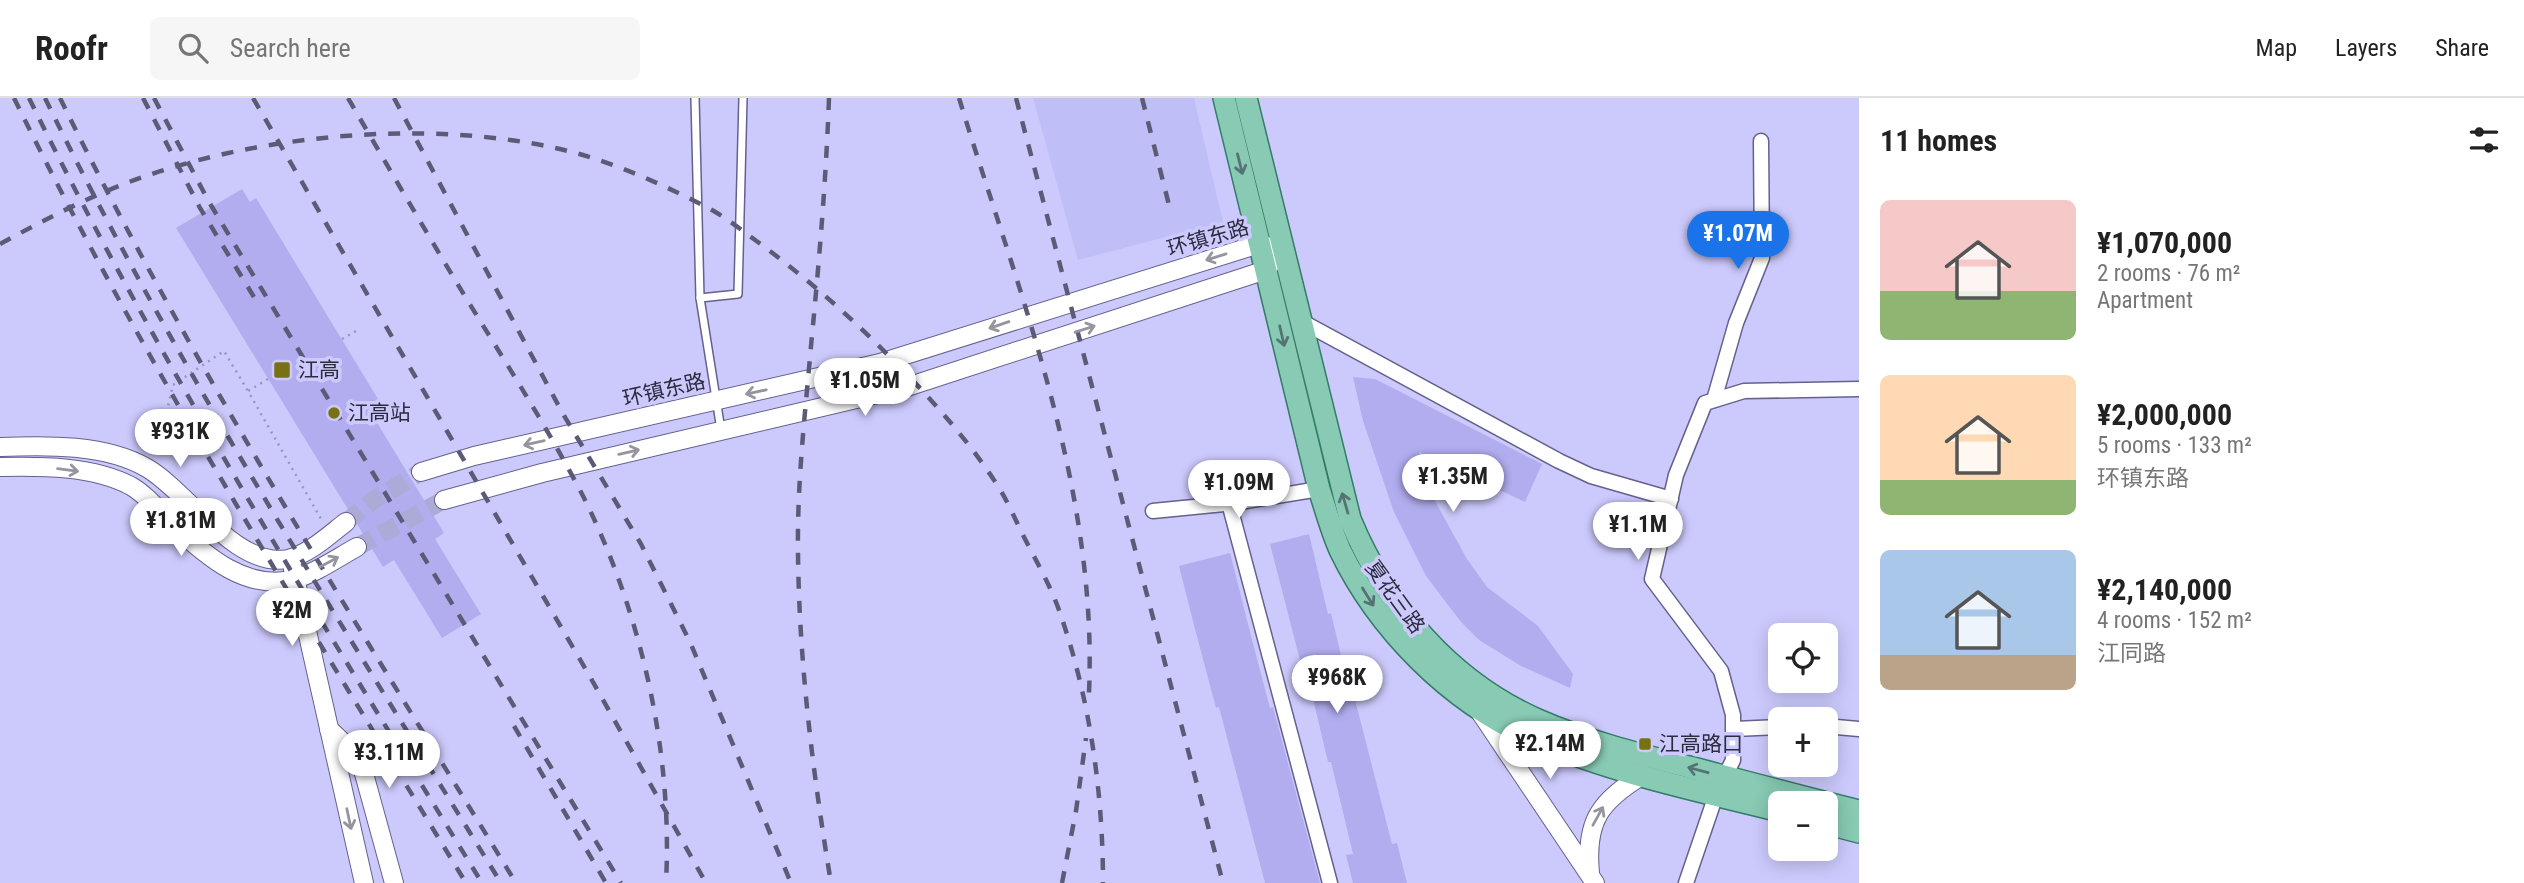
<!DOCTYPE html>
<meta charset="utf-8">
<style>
body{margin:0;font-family:"Roboto Condensed","Noto Sans SC",sans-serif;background:#f6f6f6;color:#222;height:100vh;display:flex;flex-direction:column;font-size:26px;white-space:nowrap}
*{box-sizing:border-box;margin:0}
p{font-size:23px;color:#767676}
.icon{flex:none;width:38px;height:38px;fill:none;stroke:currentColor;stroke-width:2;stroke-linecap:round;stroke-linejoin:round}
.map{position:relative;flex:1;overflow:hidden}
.sheet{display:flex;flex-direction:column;background:#fff;width:665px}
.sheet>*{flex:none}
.tools{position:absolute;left:1768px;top:525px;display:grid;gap:14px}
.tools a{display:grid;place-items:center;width:70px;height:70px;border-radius:10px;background:#fff;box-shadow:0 4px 18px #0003;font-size:35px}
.price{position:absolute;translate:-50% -60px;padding:0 16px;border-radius:24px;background:#fff;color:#222;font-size:23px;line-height:46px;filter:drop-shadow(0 2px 4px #0008)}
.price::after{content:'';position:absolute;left:50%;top:42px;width:21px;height:16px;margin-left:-10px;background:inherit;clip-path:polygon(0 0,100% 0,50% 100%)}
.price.current{background:#1a73e8;color:#fff}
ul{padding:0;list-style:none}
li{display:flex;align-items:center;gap:21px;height:175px;padding:0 21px}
li span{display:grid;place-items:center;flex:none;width:196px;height:140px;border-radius:10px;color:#555}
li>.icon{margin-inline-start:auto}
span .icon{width:84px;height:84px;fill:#fffc;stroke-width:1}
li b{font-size:30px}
h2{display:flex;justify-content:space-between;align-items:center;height:84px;padding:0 21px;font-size:30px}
header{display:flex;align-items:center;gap:42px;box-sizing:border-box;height:98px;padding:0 35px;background:#fff;border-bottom:2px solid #e0e0e0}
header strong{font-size:33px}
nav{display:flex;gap:38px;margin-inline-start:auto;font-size:24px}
.search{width:490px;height:63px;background:#f6f6f6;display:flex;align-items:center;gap:18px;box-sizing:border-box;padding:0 24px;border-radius:10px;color:#767676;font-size:26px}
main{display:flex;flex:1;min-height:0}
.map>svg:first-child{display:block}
.built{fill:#c0bef6}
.building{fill:#b1adef}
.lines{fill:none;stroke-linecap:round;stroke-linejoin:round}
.tertiary-tunnel{stroke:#acaad6;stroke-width:18;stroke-dasharray:18 9;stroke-linecap:butt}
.service-casing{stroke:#64618e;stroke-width:10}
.minor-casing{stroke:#64618e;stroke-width:17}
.tertiary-casing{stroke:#64618e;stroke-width:20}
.primary-casing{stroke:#347b69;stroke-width:24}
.path{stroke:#9896be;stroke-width:2.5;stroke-dasharray:2 5;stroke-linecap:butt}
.service{stroke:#fff;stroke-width:7}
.minor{stroke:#fff;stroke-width:14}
.tertiary{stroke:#fff;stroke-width:18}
.primary{stroke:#88cab3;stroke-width:21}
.rail{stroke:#5c5b77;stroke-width:4.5;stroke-dasharray:12 12;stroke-linecap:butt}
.oneway{stroke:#557373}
.oneway2{stroke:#96959e}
.poi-dot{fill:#767113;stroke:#cccafc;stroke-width:2.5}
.labels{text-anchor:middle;stroke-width:7;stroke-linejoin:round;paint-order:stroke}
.street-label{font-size:21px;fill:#2c2b3e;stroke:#cccafc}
.poi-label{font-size:21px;fill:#2c2b3e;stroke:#cccafc;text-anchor:start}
</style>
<header>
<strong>Roofr</strong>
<div class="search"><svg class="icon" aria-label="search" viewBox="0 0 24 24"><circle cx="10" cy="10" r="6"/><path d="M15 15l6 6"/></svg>Search here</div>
<nav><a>Map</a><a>Layers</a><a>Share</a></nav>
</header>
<main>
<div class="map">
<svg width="1859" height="785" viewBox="0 0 1859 785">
<rect width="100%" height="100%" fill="#cccafc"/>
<!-- built -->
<path class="built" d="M1033,0H1194L1223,124L1078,162Z"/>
<!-- building -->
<g class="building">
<path d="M242,91L250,104L256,100L384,311L373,318L444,435L435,441L481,516L442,540L394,462L383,469L357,426L355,418L349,413L176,130Z"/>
<path d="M1353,279L1375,281L1542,366L1525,404L1419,354L1427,383L1436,405L1467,461L1487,489L1538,528L1573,576L1570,590L1521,568L1479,542L1461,524L1426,478L1394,414L1363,323Z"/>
<path d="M1309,436L1328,516L1331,515L1349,591L1352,590L1392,746L1397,745L1407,785H1353L1346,757L1353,756L1331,664H1328L1310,588L1307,589L1270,446Z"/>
<path d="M1230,455L1250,534L1270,610L1273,609L1320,785H1265L1219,609L1216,610L1195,531L1179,468Z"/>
</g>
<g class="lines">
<!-- tertiary-tunnel -->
<g class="tertiary-tunnel">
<path d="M346,424L375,401L421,374"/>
<path d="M357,449L444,402"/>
</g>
<!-- service casing -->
<g class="service-casing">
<g id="service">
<path d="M695,0L700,200L721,332"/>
<path d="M700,200L738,196L743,0"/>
</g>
</g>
<!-- minor casing -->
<g class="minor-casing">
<g id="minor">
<path d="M1299,222L1559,363L1591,378L1671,401"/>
<path d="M1714,302L1736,225L1762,160L1761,43"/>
<path d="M1229,405L1330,785"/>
<path d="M1153,413L1234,405L1319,391"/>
<path d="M1825,628L1859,631"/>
<path d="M1734,631L1780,629"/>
<path d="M1686,785L1716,697L1733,662V617L1721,573L1652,481L1676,377L1705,305L1744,293L1859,291"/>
</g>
</g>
<!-- tertiary casing -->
<g class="tertiary-casing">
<g id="tertiary">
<path d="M0,349C46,347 106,346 147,370C187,393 236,471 288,461C309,456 329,437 346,424"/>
<path d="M0,369C42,368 93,368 131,388C147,397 161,415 174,428C206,458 247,494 295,481C316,475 337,460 357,449"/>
<path d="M421,374L474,358L880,265L1259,146L1281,152L1266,172L907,289L542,375L444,402"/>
<path d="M293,471L364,785"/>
<path d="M1478,611L1595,785"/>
<path d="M329,631L360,661L394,785"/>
<path d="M1590,775C1585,723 1600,703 1643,677"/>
</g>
</g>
<!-- primary casing -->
<g class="primary-casing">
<g id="primary">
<path d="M1224,0L1319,391C1326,412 1331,432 1340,452C1378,531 1449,603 1530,639C1609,674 1696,692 1780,713"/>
<path d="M1246,0L1350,421C1386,508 1450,583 1538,622C1586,643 1638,656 1689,669C1746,684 1802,699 1859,713"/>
<path d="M1825,725L1859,734"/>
</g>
</g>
<!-- path -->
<g class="path">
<path d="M342,241L356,233"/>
<path d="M268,281L248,293L321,421"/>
<path d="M157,355L173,287L224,253L248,293"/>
</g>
<!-- service -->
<use href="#service" class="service"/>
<!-- minor -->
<use href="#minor" class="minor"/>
<!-- tertiary -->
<use href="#tertiary" class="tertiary"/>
<!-- primary -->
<use href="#primary" class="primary"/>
<!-- rail -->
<g class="rail">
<path d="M14,0C147,272 309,527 466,785"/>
<path d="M29,0C162,272 324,527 482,785"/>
<path d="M45,0C177,272 343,528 501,785"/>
<path d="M60,0C193,272 358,527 516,785"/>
<path d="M143,0L200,110L260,209"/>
<path d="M154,0L209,104L621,785"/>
<path d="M253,0L589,577L706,785"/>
<path d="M348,0C387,67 426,134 466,200C506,265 547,329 582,396C641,513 673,654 666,785"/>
<path d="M394,0L563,316L641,446L690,544L791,785"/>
<path d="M829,0C826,83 819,165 811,248C805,317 797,385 798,454C799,565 813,676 831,785"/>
<path d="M959,0C1018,194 1098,388 1089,595"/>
<path d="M1016,0L1223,785"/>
<path d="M1142,0L1169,107"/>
<path d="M0,146C48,120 97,94 149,77C277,33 453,20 583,57C627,70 672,91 712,112C726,120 739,130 751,139C798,173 841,210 882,251C923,292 962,334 994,382C1006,399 1014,419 1023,437C1036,463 1051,488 1060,515C1090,601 1103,695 1103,785"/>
<path d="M514,628L606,785"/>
<path d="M1062,785L1076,713L1086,640"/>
</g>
</g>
<!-- one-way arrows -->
<defs><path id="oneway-shaft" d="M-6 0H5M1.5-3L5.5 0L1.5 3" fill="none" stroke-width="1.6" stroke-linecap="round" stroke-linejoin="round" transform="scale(1.75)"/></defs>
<g class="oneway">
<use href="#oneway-shaft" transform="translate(1240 66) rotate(76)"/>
<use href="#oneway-shaft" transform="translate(1282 238) rotate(77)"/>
<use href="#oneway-shaft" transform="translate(1345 405) rotate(-106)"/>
<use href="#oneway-shaft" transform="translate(1368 499) rotate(58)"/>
<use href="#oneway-shaft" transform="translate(1698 672) rotate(-165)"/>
</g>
<g class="oneway2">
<use href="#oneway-shaft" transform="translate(1216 159) rotate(163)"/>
<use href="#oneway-shaft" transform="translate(999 227) rotate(161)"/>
<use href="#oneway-shaft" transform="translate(1085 231) rotate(-18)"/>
<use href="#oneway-shaft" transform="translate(756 294) rotate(168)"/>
<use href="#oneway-shaft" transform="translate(534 345) rotate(167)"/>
<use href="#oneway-shaft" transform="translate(629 354) rotate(-13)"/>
<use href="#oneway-shaft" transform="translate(68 372) rotate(7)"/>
<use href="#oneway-shaft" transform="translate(329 464) rotate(-28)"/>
<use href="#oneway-shaft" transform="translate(1598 718) rotate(-61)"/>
<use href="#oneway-shaft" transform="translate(349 721) rotate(78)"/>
</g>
<!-- markers -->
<g class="poi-dot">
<rect x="273" y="263" width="18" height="18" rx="3.5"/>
<circle cx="334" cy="315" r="7"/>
<rect x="1638" y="639" width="14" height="14" rx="3.5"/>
</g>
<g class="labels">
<!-- street labels -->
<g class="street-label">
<text transform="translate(1208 140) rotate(-16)" y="7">环镇东路</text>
<text transform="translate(664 292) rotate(-13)" y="7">环镇东路</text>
<text transform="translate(1395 499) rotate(54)" y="7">夏花三路</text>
</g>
<!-- poi labels -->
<g class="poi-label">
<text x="298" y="279">江高</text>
<text x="348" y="322">江高站</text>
<text x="1659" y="653">江高路口</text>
</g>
</g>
</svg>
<div class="tools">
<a><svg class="icon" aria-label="locate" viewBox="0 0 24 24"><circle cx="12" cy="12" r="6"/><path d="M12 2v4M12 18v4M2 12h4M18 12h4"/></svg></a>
<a>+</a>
<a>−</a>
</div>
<b class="price current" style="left:1738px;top:173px">¥1.07M</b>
<b class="price" style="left:865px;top:320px">¥1.05M</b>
<b class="price" style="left:180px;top:371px">¥931K</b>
<b class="price" style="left:1453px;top:416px">¥1.35M</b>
<b class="price" style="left:1239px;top:422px">¥1.09M</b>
<b class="price" style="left:181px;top:460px">¥1.81M</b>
<b class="price" style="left:1638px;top:464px">¥1.1M</b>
<b class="price" style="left:292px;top:550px">¥2M</b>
<b class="price" style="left:1337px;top:617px">¥968K</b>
<b class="price" style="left:1550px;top:683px">¥2.14M</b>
<b class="price" style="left:389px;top:692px">¥3.11M</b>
</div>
<section class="sheet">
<h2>11 homes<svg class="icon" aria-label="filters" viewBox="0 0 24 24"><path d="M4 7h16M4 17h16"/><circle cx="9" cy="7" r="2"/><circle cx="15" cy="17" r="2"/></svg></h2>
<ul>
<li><span style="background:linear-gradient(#f6c9c9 65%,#8fb573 0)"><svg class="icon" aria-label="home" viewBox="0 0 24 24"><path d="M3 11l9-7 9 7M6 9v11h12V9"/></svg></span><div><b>¥1,070,000</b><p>2 rooms · 76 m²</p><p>Apartment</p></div></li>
<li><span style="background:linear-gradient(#ffd9b3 75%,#8fb573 0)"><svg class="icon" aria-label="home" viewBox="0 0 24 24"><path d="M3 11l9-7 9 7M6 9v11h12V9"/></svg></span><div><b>¥2,000,000</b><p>5 rooms · 133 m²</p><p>环镇东路</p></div></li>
<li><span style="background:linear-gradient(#a9c7e8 75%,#b9a48a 0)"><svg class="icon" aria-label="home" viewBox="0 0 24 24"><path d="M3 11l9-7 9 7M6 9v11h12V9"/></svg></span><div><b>¥2,140,000</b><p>4 rooms · 152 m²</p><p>江同路</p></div></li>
</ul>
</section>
</main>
